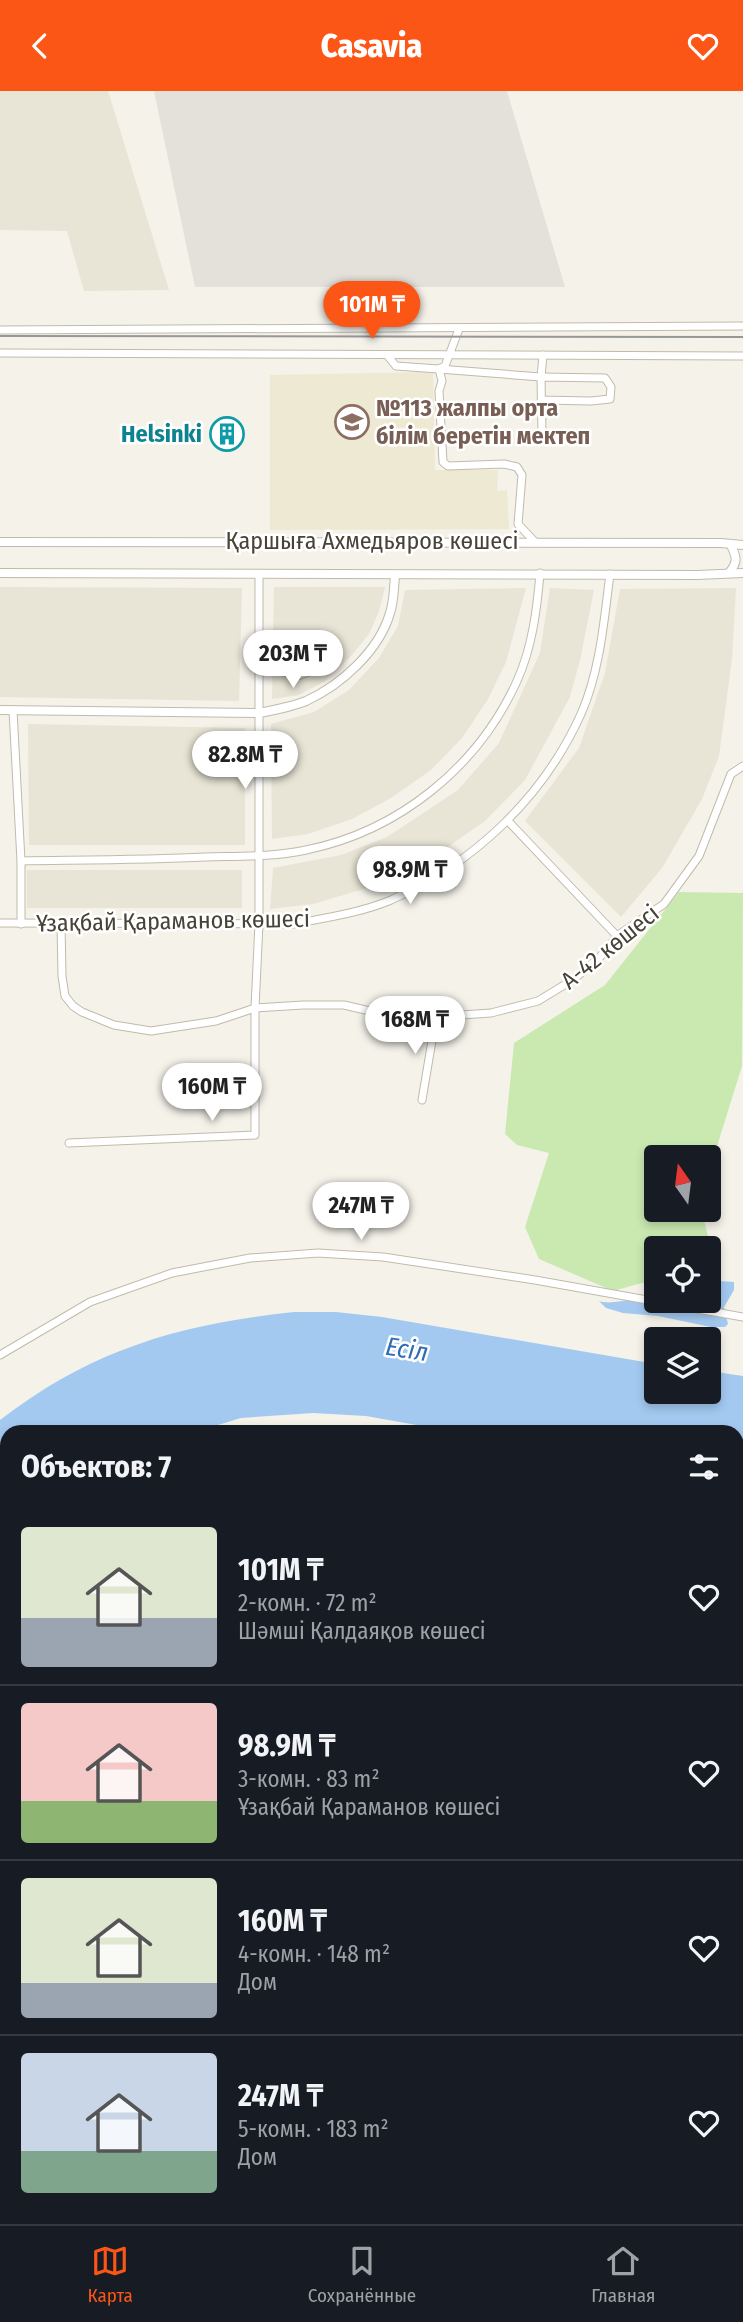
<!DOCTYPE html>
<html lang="ru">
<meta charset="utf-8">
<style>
body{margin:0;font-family:"Fira Sans Condensed",sans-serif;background:#20242c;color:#f1f3f6;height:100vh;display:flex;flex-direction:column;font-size:26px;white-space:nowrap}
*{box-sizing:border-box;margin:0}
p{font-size:23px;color:#9ea1a6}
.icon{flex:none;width:38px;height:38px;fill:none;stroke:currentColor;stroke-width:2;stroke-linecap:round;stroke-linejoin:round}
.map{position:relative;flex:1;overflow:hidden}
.side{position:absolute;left:0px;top:1334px;width:744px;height:800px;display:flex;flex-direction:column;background:#171b24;border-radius:21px 21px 0 0;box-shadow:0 4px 10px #0003}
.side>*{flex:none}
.needle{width:46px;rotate:346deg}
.tools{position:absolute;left:644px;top:1054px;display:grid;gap:14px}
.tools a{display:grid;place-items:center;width:77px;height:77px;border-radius:7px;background:#171b24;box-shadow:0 4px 10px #0003;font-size:35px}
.price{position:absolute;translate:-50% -60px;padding:0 16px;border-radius:24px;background:#fff;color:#222;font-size:23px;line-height:46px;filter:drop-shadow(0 2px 4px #0008)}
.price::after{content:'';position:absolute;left:50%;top:42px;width:21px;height:16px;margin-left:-10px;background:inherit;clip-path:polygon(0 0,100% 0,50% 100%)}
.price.active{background:#fc5617;color:#fff}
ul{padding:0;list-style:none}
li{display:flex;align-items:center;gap:21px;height:175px;padding:0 21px}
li+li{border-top:2px solid #363941}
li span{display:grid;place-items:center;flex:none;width:196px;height:140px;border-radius:7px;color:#555}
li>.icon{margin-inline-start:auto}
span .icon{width:84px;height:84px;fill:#fffc;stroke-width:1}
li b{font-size:30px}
h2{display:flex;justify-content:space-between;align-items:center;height:84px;padding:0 21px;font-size:30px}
header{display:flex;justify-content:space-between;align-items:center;height:91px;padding:0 21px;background:#fc5617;color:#fff;font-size:32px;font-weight:800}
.tabs{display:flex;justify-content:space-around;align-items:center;height:98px;border-top:2px solid #363941;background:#171b24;font-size:19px;color:#9ea1a6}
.tabs a{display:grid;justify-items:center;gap:4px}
.tabs .active{color:#fc5617}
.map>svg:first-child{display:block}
.residential{fill:#e8e5d6}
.industrial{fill:#e4e1da}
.education{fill:#eee9d2}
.green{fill:#c9e9b1}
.water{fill:#a4c9f1}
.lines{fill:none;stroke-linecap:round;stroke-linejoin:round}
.minor-casing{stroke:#c0bbab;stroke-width:9}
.tertiary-casing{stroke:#c0bbab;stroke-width:10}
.secondary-casing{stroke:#d5cc98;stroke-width:11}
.minor{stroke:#fff;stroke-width:7}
.tertiary{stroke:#fff;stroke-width:8}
.secondary{stroke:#fff8c8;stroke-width:10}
.tram{stroke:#979797;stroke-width:2}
.labels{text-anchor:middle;stroke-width:5;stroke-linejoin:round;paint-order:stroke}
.education-label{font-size:24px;font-weight:bold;fill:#785e54;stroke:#fff;text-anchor:start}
.culture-label{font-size:24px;font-weight:bold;fill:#0d838f;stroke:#fff;text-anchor:end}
.street-label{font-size:24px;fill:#484337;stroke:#fff}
.water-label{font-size:26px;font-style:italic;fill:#2e6cb6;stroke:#fff}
</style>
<header><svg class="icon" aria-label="back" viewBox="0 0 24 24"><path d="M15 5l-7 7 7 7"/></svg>Casavia<svg class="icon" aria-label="heart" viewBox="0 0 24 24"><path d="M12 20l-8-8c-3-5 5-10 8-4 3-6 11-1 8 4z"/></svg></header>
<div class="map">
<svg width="743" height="2133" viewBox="0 0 743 2133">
<rect width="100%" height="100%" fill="#f4f2e9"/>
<!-- residential -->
<g class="residential">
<path d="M0,0H108L169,199L84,200L67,140L0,139Z"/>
<path d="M0,496L242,497L239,610L0,606Z"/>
<path d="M274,496H385L379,520L369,543L351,565L325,590L299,604L272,608Z"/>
<path d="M526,497L506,571L488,608L462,647L431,679L391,707L352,728L308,743L272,748L271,633L314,621L349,599L379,567L398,535L405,499Z"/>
<path d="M550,497L594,499L580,569L570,606L525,689L485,730L426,771L377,794L313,813L270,818L273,777L341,764L387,746L458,699L499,652L540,562Z"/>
<path d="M736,497L732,568L719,665L702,708L662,777L621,826L525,730L579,657L605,582L620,498Z"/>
<path d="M28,633L245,637V754H29Z"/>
<rect x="27" y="779" width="215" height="38"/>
</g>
<!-- industrial -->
<path class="industrial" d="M154,0H507L565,196H195Z"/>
<!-- education -->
<path class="education" d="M433,281L435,379H498L497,400L507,399L509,438L270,439V284Z"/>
<!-- green -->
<path class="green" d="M679,801L743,802L742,975L709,1081V1066H656V1118H701L715,1172L709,1174V1157H656V1188L613,1200L539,1168L525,1136L549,1062L517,1054L505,1043L514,952L605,894Z"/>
<!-- water -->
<g class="water">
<path d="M709,1180L720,1190L734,1191V1199L724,1216L728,1233L725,1236H711L658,1225L623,1222L606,1217L599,1210C613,1215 641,1205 656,1203V1209H709Z"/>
<path d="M294,1221H336L382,1226L656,1273V1300H709V1280L743,1285V1388L737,1387V1340H450L366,1325L313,1322L241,1327L198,1340H7V1457L0,1465V1329C92,1258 180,1233 294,1221Z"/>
</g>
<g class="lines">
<!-- minor casing -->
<g class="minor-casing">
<g id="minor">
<path d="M0,239L743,235"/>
<path d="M0,262L743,265"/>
<path d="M387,264L396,275L439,278L445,275L459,238"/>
<path d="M542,309L591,310L610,308L611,296L605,287L541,286L542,344"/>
<path d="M534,450L518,433L522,384L517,376L504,373L448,375L443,371L439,300L442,290L439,278L541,286L543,264"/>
<path d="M259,579L276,578L297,585L321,577"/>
<path d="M13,619L21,770V833"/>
<path d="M508,730L617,845"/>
<path d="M21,770C82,769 144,769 206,766C239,765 274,766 306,759C399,740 478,676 517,590C532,557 537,519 540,482"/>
<path d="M0,832L293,833C325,827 360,822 391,809C474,772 543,707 581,623C600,580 604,530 610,483"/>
<path d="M61,833L62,885L65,905L73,915L82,921L114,934L151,940L216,930L255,917L303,914H344L374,921L432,926L491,922L538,910L574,888L600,866L617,845L664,813L699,765L731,683L743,675"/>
<path d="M422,1009L436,926"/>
<path d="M69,1052L255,1044V917L259,832V484"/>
<path d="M0,1264L90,1211L172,1182L250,1167L318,1162L383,1166L535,1189L743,1226"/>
</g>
</g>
<!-- tertiary casing -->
<g class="tertiary-casing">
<g id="tertiary">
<path d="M0,451L721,452L743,454"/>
<path d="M0,482L697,484L743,482"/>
<path d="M729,482C738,471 737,467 731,454"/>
<path d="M0,619L259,622C275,619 291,616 306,610C341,594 379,560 390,522C394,510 394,496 395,484"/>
</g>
</g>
<!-- secondary casing -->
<g class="secondary-casing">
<g id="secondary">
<path d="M737,2100L743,2088"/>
<path d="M720,2133L723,2126"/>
</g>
</g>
<!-- minor -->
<use href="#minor" class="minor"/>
<!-- tertiary -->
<use href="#tertiary" class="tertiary"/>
<!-- secondary -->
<use href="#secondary" class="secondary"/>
<!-- tram -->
<path class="tram" d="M0,245L743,246"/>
</g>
<!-- icons -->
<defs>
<g id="school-ring" transform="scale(1.75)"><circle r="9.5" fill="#fff" stroke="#8d6e63" stroke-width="1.5"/><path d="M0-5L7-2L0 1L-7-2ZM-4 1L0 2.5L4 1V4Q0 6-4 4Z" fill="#8d6e63"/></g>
<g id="building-ring" transform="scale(1.75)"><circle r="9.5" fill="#fff" stroke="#0f9aa8" stroke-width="1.5"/><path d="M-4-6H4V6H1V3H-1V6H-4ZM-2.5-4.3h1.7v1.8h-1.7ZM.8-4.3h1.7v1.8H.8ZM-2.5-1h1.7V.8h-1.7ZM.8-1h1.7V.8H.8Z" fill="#0f9aa8"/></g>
</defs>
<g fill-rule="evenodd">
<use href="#school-ring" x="352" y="331"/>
<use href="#building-ring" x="227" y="343"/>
</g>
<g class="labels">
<!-- education labels -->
<g class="education-label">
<text x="376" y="325">№113 жалпы орта<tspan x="376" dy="28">білім беретін мектеп</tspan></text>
</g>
<!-- culture labels -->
<g class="culture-label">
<text x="202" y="351">Helsinki</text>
</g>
<!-- street labels -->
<g class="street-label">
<text x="372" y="458">Қаршыға Ахмедьяров көшесі</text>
<text transform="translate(173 830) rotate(-1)" y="8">Ұзақбай Қараманов көшесі</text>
<text transform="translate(610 856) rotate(-39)" y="8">А-42 көшесі</text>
</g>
<!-- water labels -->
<g class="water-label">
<text transform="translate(407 1258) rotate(9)" y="9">Есіл</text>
</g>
</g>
</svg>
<div class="tools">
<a><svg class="needle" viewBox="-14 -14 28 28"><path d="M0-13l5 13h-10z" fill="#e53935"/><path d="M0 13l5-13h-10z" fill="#9ea1a6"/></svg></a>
<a><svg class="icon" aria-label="locate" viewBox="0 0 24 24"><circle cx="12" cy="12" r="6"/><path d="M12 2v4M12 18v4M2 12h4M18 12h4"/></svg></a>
<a><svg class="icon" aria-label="layers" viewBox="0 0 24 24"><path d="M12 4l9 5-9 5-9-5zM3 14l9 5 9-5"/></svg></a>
</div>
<b class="price active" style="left:372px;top:250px">101M ₸</b>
<b class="price" style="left:293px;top:599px">203M ₸</b>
<b class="price" style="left:245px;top:700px">82.8M ₸</b>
<b class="price" style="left:410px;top:815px">98.9M ₸</b>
<b class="price" style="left:415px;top:965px">168M ₸</b>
<b class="price" style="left:212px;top:1032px">160M ₸</b>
<b class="price" style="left:361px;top:1151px">247M ₸</b>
<section class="side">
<h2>Объектов: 7<svg class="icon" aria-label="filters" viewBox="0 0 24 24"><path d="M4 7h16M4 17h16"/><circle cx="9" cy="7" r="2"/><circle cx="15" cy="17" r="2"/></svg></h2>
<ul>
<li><span style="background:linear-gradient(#dfe7d0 65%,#9aa5b1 0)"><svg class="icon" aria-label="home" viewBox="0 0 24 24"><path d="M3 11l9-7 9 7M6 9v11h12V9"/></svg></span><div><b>101M ₸</b><p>2-комн. · 72 m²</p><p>Шәмші Қалдаяқов көшесі</p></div><svg class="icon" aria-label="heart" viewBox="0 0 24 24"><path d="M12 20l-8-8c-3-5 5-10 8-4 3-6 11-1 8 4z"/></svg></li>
<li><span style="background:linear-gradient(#f6c9c9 70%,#8fb573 0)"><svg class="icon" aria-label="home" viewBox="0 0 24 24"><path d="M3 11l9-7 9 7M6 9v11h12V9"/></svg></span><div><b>98.9M ₸</b><p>3-комн. · 83 m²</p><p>Ұзақбай Қараманов көшесі</p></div><svg class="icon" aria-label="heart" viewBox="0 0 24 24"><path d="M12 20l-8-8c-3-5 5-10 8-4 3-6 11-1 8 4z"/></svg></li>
<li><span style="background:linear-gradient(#dfe7d0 75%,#9aa5b1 0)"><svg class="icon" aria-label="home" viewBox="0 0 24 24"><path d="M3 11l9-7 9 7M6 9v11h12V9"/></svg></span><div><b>160M ₸</b><p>4-комн. · 148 m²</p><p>Дом</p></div><svg class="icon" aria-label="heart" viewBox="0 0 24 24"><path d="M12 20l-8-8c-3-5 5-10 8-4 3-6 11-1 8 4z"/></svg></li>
<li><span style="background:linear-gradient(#c9d6e8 70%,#7fa58c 0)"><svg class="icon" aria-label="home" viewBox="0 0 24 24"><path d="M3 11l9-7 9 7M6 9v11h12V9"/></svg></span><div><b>247M ₸</b><p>5-комн. · 183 m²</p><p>Дом</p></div><svg class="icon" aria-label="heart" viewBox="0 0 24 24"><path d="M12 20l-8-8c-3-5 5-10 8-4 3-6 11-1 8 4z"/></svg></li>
</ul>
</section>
</div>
<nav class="tabs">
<a class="active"><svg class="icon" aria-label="map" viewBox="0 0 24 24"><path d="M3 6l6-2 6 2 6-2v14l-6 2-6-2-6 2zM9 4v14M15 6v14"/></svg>Карта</a>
<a><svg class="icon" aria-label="saved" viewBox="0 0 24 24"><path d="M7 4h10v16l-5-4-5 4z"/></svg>Сохранённые</a>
<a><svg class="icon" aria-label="home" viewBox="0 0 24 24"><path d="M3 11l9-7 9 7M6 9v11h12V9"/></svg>Главная</a>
</nav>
